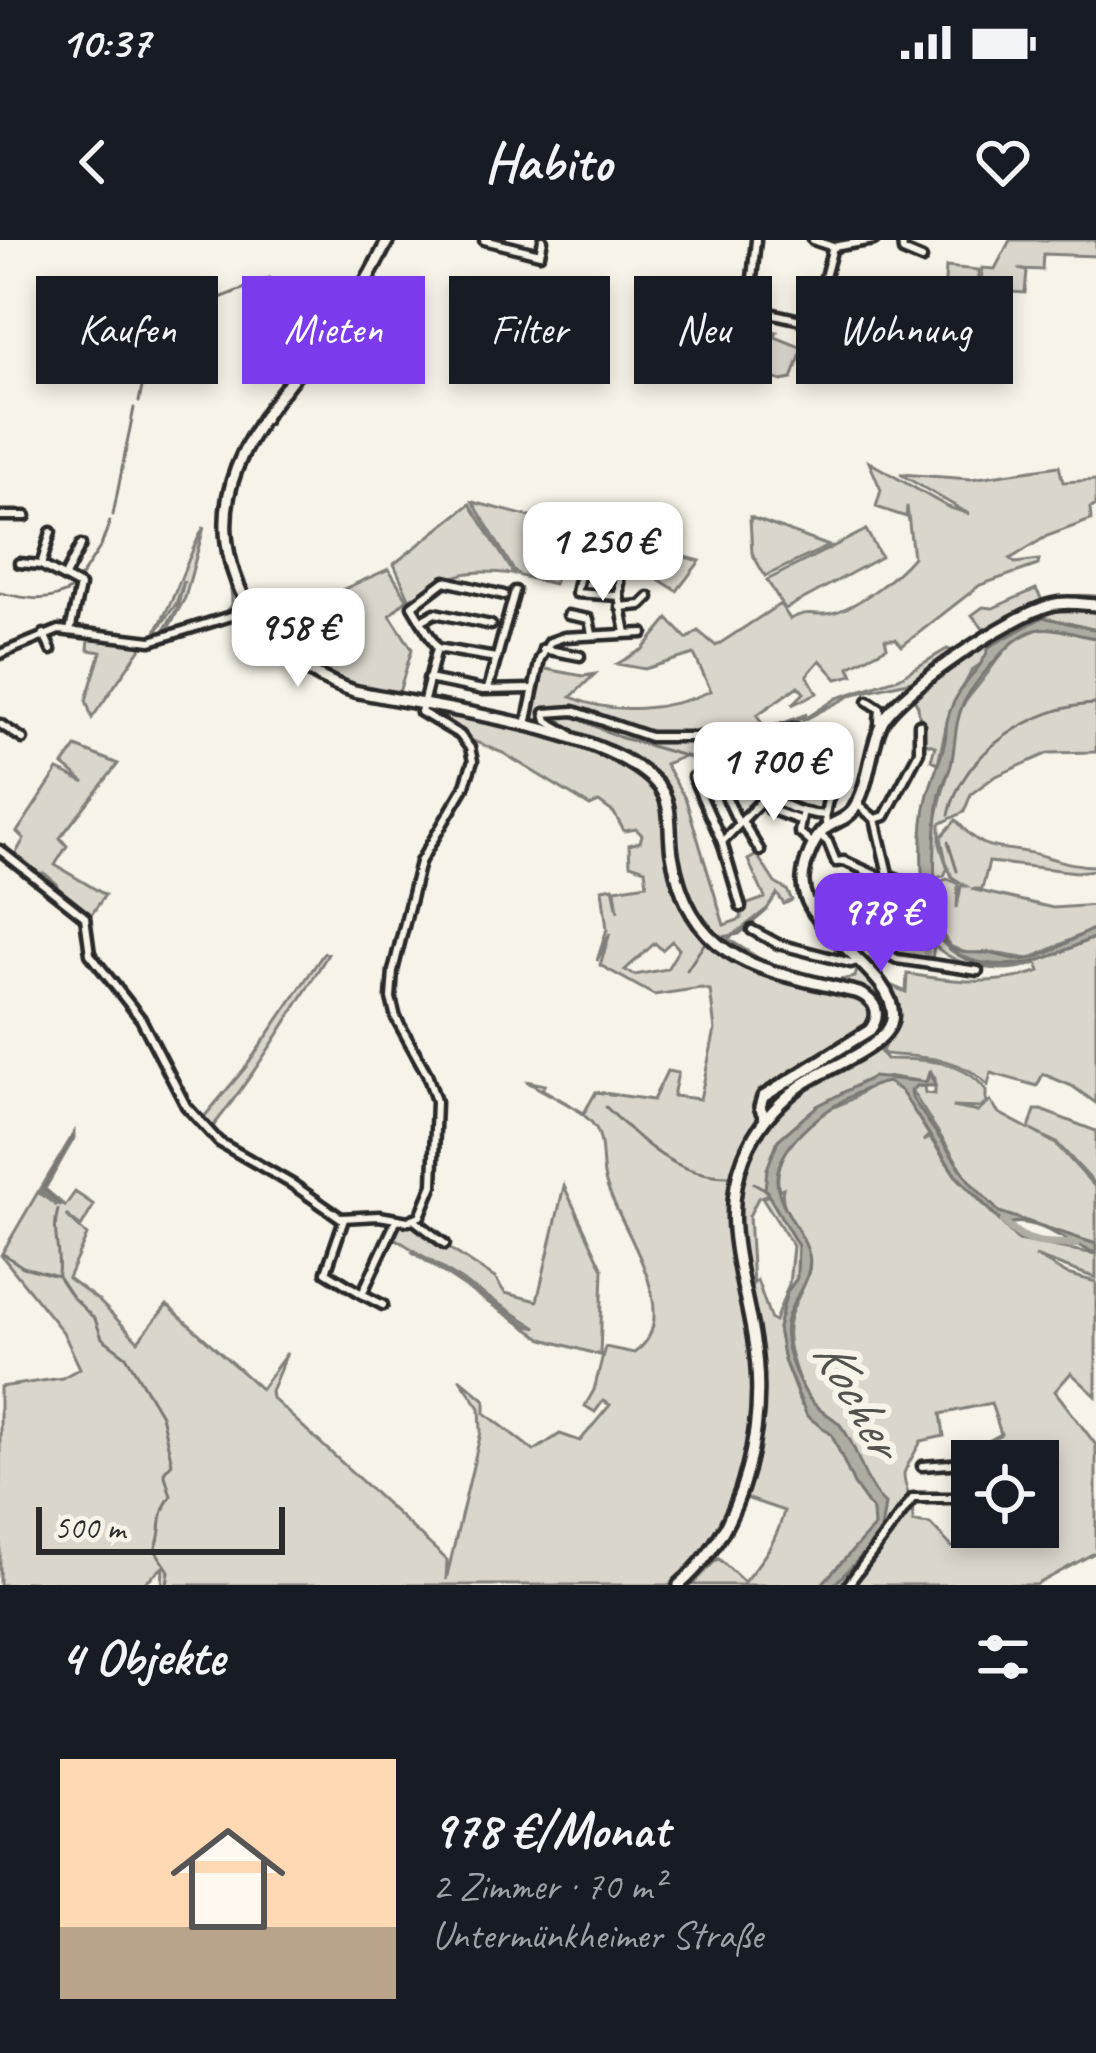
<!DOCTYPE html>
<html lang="de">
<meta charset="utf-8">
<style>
body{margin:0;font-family:Caveat,sans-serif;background:#242831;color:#f1f3f6;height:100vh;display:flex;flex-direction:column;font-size:45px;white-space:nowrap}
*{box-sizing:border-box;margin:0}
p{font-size:39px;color:#9ea1a6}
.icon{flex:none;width:66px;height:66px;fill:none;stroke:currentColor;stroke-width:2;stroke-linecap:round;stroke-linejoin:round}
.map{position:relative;height:1345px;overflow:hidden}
.panel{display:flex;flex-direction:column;background:#171b24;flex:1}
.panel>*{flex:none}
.hud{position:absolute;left:36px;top:36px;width:1026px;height:108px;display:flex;gap:24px}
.controls{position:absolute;left:951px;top:1200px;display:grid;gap:24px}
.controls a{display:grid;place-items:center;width:108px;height:108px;border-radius:0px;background:#171b24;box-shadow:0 6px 18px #0003;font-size:60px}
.scale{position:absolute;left:36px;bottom:30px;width:249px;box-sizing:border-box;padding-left:12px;border:6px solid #2b2b2b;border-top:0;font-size:33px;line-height:42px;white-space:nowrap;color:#2b2b2b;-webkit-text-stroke:9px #f7f3e8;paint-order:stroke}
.price{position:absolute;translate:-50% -102px;padding:0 27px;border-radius:24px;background:#fff;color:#222;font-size:39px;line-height:78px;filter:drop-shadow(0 3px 6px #0008)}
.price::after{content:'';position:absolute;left:50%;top:72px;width:36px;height:27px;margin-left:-18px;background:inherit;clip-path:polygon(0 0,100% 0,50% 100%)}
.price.selected{background:#7c3aed;color:#fff}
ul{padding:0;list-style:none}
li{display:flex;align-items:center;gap:36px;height:300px;padding:0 60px}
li+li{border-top:3px solid #363941}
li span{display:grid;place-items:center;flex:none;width:336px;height:240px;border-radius:0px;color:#555}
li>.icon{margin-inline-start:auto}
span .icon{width:144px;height:144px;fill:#fffc;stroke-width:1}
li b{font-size:51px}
h2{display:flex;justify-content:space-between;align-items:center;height:144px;padding:0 60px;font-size:51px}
.chip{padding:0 42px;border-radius:0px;background:#171b24;box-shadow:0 6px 18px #0003;font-size:42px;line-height:108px}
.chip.selected{background:#7c3aed;color:#fff}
.status{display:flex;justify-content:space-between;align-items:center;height:84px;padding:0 60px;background:#171b24;direction:ltr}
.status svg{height:33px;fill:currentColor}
header{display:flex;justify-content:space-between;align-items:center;height:156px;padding:0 60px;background:#171b24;font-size:54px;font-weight:800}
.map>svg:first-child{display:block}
.green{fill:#dad6cc;stroke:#82807c;stroke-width:3;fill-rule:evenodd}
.water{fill:#afaca4;stroke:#7a7874;stroke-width:3}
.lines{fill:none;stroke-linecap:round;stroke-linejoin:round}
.stream{stroke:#7a7874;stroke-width:3}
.canal{stroke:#afaca4;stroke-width:6}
.river{stroke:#afaca4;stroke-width:8}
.minor-casing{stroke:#2b2b2b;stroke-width:15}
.major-casing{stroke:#2b2b2b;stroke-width:18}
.minor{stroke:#f7f3e8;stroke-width:6}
.major{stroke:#f7f3e8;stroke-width:9}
.labels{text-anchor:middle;stroke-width:12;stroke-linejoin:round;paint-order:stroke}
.water-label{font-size:54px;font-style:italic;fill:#53524f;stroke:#f7f3e8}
</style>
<div class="status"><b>10:37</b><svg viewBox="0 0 49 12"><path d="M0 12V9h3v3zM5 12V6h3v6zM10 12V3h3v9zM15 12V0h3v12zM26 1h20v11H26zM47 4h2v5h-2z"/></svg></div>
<header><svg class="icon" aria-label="back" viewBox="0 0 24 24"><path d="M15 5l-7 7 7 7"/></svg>Habito<svg class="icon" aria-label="heart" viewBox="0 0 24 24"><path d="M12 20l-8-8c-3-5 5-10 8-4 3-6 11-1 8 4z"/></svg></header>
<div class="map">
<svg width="1096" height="1345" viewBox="0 0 1096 1345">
<rect width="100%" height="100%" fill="#f7f3e8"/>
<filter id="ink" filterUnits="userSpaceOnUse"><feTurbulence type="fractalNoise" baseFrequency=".00833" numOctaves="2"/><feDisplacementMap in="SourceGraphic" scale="24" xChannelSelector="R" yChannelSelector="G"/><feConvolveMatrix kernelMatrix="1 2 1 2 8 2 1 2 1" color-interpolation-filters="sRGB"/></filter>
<g filter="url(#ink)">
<!-- green -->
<g class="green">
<path d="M1010,0H1096V16L1043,14L1042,30L1018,29L1027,31L1025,53L981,50L982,28L995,29Z"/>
<path d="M946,27L979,30L978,59L944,56Z"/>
<path d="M752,85L777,92L775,97L803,108L792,139L782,141L711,120L722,95L743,103Z"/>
<path d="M256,178L231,231L225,260L239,366L233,374L159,398L177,369L184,341L176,364L156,392L157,389C177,356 186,319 204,287L185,358L165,394L224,373L232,365C233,346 225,327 222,307C215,257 231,219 256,178Z"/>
<path d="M869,222L948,267L969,274L900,234L971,239L1059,226L1063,242L1096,240V266L1090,268L1091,280L1047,296L1010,319L1015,323L1039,320L1038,325L980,345L902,406L896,399H885L887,407L849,427L853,435L837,439L820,420L807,435L817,453L792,465L804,453L798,446L757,475L766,490L807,474L791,486L768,492L770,497L765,500L761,496L753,500L710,498L731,499L736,517L718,531L685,516L665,524L686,560L724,685L741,679L742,666L765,658L748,620L757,615L775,643L787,650L792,660L784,664L777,654L767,669L728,699L776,729L835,741L855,737L858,726C914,782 881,796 828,826C805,839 784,854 766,866L767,860L801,834L868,795L879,780L878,767C867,750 849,747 830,743C744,723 697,718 674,621L669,620C702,779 854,723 874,774L865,790L759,859L761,877L740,916L730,968L734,1019L755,1133L754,1174L727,1282L711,1309L675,1345H162L163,1327L142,1345L24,1342L36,1345H0V1147L62,1138L80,1128L63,1092L1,1015L38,952L57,966L40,950L74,893V898L45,949L65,966L75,952L94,965L81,987L66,975L87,995L68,1038L99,1061L138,1101L167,1065L261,1149L287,1113L271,1151L272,1158L447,1320L446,1340L481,1192L480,1168L459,1138L485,1160V1173L534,1211L560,1194L580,1201L610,1165L603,1161L595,1172L585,1166L594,1150L605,1107L634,1113C688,1077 618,984 606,943C600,926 605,904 596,888C583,868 546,854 526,841L545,845L542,849L584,873L596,852L653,860L667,831L678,833L673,856L700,859L715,790L710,750L701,748L654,755L600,725L610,693L597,721L607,689L602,649L613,647L618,672L615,649L647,644L645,629L630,624L629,605L640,602L642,595L636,589L624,591L614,573L599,562L590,566L503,513L468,499L425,469L568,501V494L529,483L540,428L583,436L595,434L571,457C614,476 669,470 711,451L694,414L645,429L617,424L643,409L668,379L687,399L698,391L716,406L780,364L790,379C809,370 809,375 826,374C854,371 896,337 913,317L907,266L906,277L876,267L881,250ZM672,701L679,709L667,729L635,735L625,730L655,703L662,710Z"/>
<path d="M473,262L700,321L677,351L638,326V316L615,310L613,320L569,302L554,344L520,336L513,329Z"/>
<path d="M470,264L514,334C465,328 454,333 414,360L409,358L394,324Z"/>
<path d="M750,278V277L829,306L765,336L752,313Z"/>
<path d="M866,290L881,317L785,369L767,340Z"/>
<path d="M389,329L407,359L390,375L412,409L398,456C333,444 309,433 263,385Z"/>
<path d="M1036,349L1043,362C1060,355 1077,354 1096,356V361C1053,355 1022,372 984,390L972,375L983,367L993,368Z"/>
<path d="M1063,366L1096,368V390L1043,377L989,407L985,421L972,430L948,478L938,523L931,520L935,506L922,502L918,466L911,453L1038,371Z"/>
<path d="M1049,386L1096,398V512L1049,513L994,537L971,554L964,572L940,584V604L947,627L941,597L956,580C986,617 1001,604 1040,615C1060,621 1075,626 1096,626V630L1076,632L989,622L982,649H971L1053,668L1096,665V688L1029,719L987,712L968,714L950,706L941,693L936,643L947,639L958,643L957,668L961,646H966L952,637L948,627L944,636L935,638C929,601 938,563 950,528C955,514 952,497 956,482C960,465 970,456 980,443C1004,412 1008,397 1049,386Z"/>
<path d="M89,396L141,404V408L92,478L86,460L101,412L88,410Z"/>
<path d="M947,409L959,413L917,440L854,454L802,481L837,458L899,438Z"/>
<path d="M76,507L118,524L60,598L67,606L55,625L105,655L89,678L57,652V644L44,633L30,634L13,618L24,599L17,592L58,530L85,543L63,525Z"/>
<path d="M922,647C924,710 975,738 1034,722C1055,716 1076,705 1096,697V863L1072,846L1043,834L1037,846L991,833L988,845C959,815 923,818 885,814L882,811L892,790L879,810L886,819C921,819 963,819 986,850V862L981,868L952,867L978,872L990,861L999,873L1029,889L1035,870H1041L1096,891V945L1057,903L1031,890L1056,904L1096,948V1004L999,972L970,942L911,850L916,846H924L925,853L935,854V838L929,832L926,842L892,837L862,842L844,853L778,900L765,948L768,954L758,958L749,976L753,1044L757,1040L771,1080L775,1081L789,1044L793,1006L762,957L769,956L798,1006L797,1039L787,1053L778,1088L784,1120L801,1165L832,1195L854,1244L873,1271L875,1287L821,1345H692L718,1318L744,1342C763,1319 777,1301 784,1271L743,1257C730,1290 717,1331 682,1345C730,1307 737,1257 749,1200C753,1183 760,1164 759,1146C755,1062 708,966 762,888C789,848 848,818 890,789L883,742L906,752L907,734C952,741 996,747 1040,731L1037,723C1005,734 960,730 934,705L932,720L896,715L902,700L900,688L888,687L903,658L915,661Z"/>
<path d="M324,713L328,714C291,775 255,834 211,889L204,877L245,828Z"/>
<path d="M887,842L901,850L929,895L923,901L930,898L955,935L1018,1000L1096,1014V1038L1035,1016L1067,1034L1096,1042V1156L1071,1133L1055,1151L1096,1205V1312L1036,1345H834L880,1297C875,1267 859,1209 840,1185C835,1178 824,1174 818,1168C802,1154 795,1131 790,1111C778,1066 816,1047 809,1015C803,993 778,970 783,948L779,950C772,922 796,893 818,876C828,868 842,865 853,858C866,849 871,844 887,842ZM991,1163L1001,1194L978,1207L977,1221H1038V1287H993L976,1304L952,1307L930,1284L913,1282C914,1258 904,1250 904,1234C904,1229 917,1210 921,1201L944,1196L941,1174Z"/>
<path d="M564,946L603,1029L600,1115L543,1099L411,1011L528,1086L537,1088L393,997L397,986L412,984L495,1038L505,1053L537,1061Z"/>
</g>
<!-- water -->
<g class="water">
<path d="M1043,377L1096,390V398C1070,395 1050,381 1025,394C1005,405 975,442 964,462C954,483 956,503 951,525C948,537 940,547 939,560C934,588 929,685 949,705C959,715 970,712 983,713C998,713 1014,722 1029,719C1050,716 1075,696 1096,688V697C1074,705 1049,720 1027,723C955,732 923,702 922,632C921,607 921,582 927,558C931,540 940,523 944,505C947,496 945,486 948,478C955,447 982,431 989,407Z"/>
<path d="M931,832L935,846H916L911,851L912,858L970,942L999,972L1096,1004V1013C1069,1005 1033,973 1005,985L955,934L901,851L888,842C853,847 776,898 777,939C777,967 803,989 809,1015C814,1040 789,1060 786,1084C782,1107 800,1152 818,1168C824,1174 835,1178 840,1185C860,1209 861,1242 885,1264L880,1297L834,1345H821L874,1287L873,1271L854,1244L832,1195L807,1176L784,1120L778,1088L787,1052L797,1038L798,1006L765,949L767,929L778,900L817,866L873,837L926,842Z"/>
</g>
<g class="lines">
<!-- stream -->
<g class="stream">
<path d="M139,162C143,141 150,105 166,90C193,65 237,52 270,38"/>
<path d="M113,275L134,168"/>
<path d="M78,341L101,306L110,281"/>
<path d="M0,353C28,359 49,364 74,348"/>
<path d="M562,476H572L619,497L702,521C722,531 728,546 750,556"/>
<path d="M949,575C961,513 1035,465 1096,464"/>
<path d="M948,602L957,631"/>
<path d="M718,698L739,694L767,670"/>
<path d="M687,730L706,701"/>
<path d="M606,867C645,904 676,938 734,936"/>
<path d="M754,943L768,951"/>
<path d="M60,965L43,949L73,897"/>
<path d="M58,970C51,991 61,1011 58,1034"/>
<path d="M3,1014L23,1027L58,1036L72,1057L95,1079L102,1098L126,1116L161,1175L172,1223L164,1232L171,1256C155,1277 165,1288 155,1310L169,1331L167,1345"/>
</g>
<!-- canal -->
<path class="canal" d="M922,684L928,719"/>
<!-- river -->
<path class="river" d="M1004,981C1024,1005 1046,1004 1076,1004"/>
<!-- minor casing -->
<g class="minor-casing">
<g id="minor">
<path d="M484,0L540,14L543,0"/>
<path d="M813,0L833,7L874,0"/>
<path d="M902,0L903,11L922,19"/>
<path d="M748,68L814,83L870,84L871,70"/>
<path d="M749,68L756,0"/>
<path d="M808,101L833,7"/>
<path d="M0,276H26"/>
<path d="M583,321L576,353L619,356L626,393"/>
<path d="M19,323L41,325L80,346L70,391"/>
<path d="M41,325L51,292"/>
<path d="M619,335V356"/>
<path d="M65,336L81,305"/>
<path d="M620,367L641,365L649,357"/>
<path d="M568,375L589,379L592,394"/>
<path d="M421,381L435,373L491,385"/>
<path d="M44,394L51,410"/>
<path d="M437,408L496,418"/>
<path d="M543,409L580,416"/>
<path d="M0,414L59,390L151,401L250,370"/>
<path d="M428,439L483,450L533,449"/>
<path d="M488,449L515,351"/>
<path d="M868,461L880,469L879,482"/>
<path d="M0,484L23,499"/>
<path d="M526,485L540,419L550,402L564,397L643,393"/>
<path d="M792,490L747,539C770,560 793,573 825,575"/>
<path d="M570,494L547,481L545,473L574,471L650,497H743L794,488L841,503C850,532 818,558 827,587"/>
<path d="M693,537L722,602L741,667"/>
<path d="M717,548L724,552L739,584"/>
<path d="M799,552L830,498"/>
<path d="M857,564L875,579L888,634"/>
<path d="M769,569L799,580"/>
<path d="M802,575L799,592L814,605"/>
<path d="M875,579L885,576L919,512V484"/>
<path d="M742,581L760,611"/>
<path d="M820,595L828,602L836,622L844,621L880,637"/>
<path d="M722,602L776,545L813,492"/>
<path d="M0,610L85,677L90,714L141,779L186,866L219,902L292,944L341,978L379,976L408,981L420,976L433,945L436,861L427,834L396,778L391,758L393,731L420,622L464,548L473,521L470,508L460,495L421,472L437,408L412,366L445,341L504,355"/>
<path d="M888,635L915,645"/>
<path d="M869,644C876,671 866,705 897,719L978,731"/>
<path d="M847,657L861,696L886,714"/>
<path d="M811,663L828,656H852L888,635"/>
<path d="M752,690L778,704L851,723L857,721"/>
<path d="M344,979L326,1032L362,1054L397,979"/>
<path d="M413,979L445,1004"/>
<path d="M362,1054L383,1065"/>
<path d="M922,1226L964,1223L972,1227"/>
<path d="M848,1345L913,1258H972"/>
</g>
</g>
<!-- major casing -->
<g class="major-casing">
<g id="major">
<path d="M388,0C375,25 363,49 346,71C281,160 184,238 245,360C267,405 307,436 354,451C432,468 604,486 657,544C674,563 668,591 672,614C691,726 765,730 859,753C876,761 882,774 870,790L763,857L760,867L765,878"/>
<path d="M679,1345C747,1287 768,1181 753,1095C743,1035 720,978 744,917C755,889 774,866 799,847C822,829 886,809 892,780C901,732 799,692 803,638C804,624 813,599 825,589C834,581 847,580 854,569C870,544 869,510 882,483C899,450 1014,374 1051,365C1065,361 1081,364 1096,365"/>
</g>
</g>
<!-- minor -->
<use href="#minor" class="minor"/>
<!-- major -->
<use href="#major" class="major"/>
</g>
</g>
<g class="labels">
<!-- water labels -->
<g class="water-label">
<text transform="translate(859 1156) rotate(61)" y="19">Kocher</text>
</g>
</g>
</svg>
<div class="controls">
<a><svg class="icon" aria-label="locate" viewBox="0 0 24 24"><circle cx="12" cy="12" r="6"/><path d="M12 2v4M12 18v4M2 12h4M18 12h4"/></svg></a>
</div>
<div class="scale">500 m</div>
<b class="price" style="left:603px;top:364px">1 250 €</b>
<b class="price" style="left:298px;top:450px">958 €</b>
<b class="price" style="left:774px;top:584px">1 700 €</b>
<b class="price selected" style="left:881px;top:735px">978 €</b>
<div class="hud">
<a class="chip">Kaufen</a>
<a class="chip selected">Mieten</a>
<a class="chip">Filter</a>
<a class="chip">Neu</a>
<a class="chip">Wohnung</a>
</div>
</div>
<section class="panel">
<h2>4 Objekte<svg class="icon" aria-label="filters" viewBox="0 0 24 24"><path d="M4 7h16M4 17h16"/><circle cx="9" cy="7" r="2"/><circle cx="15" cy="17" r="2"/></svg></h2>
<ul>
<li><span style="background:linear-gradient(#ffd9b3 70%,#b9a48a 0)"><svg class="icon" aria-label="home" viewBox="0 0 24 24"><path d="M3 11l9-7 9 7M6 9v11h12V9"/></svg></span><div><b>978 €/Monat</b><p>2 Zimmer · 70 m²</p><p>Untermünkheimer Straße</p></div></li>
</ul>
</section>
